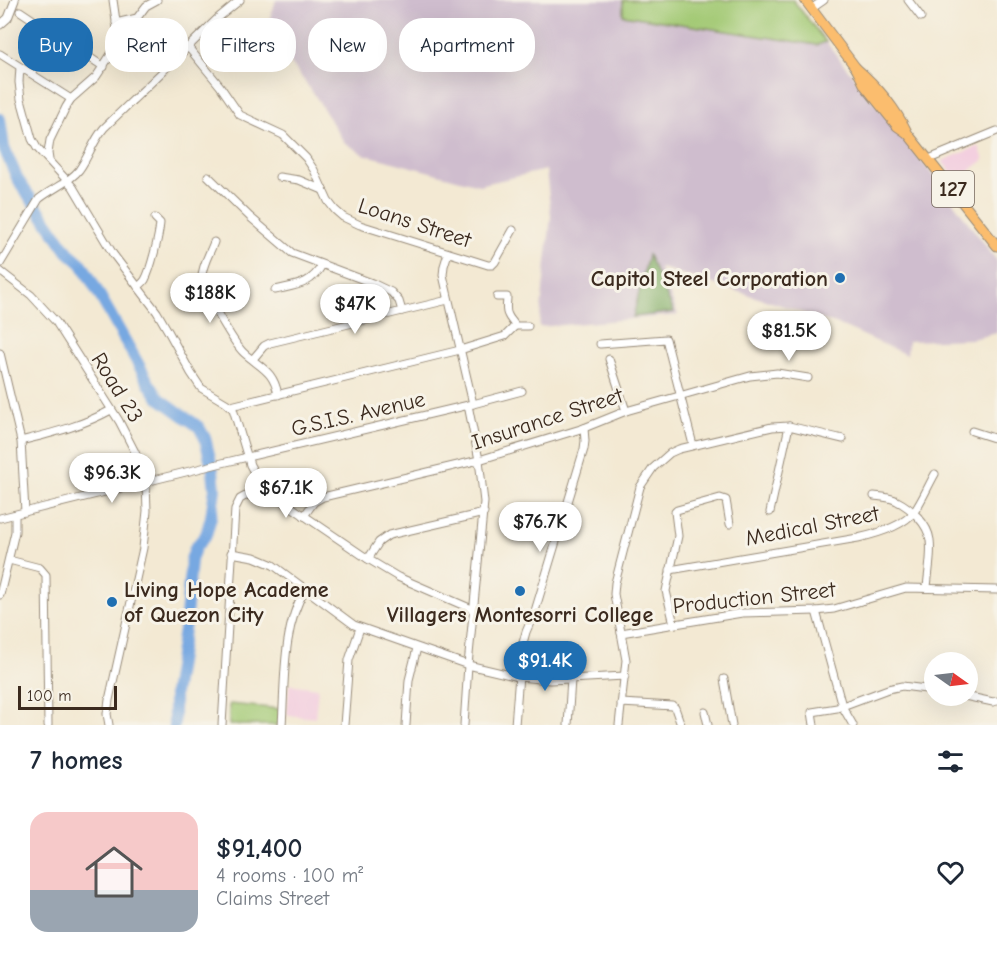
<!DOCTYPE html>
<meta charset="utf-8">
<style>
body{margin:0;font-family:"Comic Neue",sans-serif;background:#f2f2f3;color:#1f2937;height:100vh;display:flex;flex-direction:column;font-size:22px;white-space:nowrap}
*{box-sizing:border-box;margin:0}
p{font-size:20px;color:#747a83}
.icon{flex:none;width:33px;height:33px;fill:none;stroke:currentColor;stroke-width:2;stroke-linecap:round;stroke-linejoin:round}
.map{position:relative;height:725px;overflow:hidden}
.drawer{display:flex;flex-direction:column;background:#fff;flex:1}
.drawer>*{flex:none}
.top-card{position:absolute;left:18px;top:18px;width:600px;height:54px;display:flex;gap:12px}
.needle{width:39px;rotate:104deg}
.tools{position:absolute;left:924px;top:652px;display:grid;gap:12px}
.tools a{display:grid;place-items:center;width:54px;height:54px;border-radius:50%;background:#fff;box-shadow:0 6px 24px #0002;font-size:30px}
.scale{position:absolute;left:18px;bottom:15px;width:99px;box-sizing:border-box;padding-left:6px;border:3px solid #3b2a1e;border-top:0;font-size:16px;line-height:21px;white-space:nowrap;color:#3b2a1e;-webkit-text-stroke:4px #f7f3e8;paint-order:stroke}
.price{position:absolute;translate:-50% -51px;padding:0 14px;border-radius:21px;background:#fff;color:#222;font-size:20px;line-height:39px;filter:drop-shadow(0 2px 3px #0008)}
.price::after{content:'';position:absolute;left:50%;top:36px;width:18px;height:14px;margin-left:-9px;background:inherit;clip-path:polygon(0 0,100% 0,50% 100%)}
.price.active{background:#1f6fb2;color:#fff}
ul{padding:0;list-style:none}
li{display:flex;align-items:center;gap:18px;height:150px;padding:0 30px}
li span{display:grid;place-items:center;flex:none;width:168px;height:120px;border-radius:18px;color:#555}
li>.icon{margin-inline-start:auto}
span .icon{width:72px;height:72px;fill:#fffc;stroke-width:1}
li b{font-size:26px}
h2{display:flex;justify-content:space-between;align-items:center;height:72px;padding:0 30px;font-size:26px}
.tag{padding:0 21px;border-radius:24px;background:#fff;box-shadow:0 6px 24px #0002;font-size:21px;line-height:54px}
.tag.active{background:#1f6fb2;color:#fff}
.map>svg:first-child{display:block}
.built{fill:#f3cfdf}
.industrial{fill:#cfbdce}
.green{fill:#a2c973;stroke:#6e7a48;stroke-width:1.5}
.forest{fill:#81ad65;stroke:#5e6c42;stroke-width:1.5}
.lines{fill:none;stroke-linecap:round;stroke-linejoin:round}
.river{stroke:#77a8e1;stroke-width:12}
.minor-casing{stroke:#978a78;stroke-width:9}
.major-casing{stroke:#978a78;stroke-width:11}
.minor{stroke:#fff;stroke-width:7}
.major{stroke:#fbbd6e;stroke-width:9}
.poi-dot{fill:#1f6fb2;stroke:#f7f3e8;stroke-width:2}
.labels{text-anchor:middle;stroke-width:6;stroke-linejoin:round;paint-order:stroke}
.shield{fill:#f7f3e8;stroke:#73665b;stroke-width:1.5}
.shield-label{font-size:21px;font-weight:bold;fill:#3b2a1e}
.street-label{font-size:22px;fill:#3b2a1e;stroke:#f7f3e8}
.poi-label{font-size:22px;font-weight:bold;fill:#3b2a1e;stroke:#f7f3e8;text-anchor:end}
</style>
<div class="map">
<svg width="997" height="725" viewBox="0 0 997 725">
<rect width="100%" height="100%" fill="#f7f3e8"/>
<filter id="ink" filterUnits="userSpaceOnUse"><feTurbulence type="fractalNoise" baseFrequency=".0167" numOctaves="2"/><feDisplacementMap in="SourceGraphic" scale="12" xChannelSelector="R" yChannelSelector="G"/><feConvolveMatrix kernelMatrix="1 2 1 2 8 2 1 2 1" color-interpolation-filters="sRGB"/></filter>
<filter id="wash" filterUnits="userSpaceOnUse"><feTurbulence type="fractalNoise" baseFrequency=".008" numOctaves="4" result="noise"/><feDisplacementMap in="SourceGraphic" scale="24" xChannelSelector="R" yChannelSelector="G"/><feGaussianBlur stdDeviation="1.35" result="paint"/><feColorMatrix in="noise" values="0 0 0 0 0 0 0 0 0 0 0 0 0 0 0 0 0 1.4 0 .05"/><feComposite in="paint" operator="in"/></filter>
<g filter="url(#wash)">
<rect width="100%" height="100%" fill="#f3e9d3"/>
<!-- built -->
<g class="built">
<path d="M979,146L984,160L957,180L942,161Z"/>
<path d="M289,684L318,688L315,718L287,715Z"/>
</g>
<!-- industrial -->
<path class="industrial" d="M276,0H623V15L817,45L826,42L935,178L997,261V333L972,339L908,341L907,355L847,328L784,306L659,267L678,315L539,327L551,216L546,170L479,185L363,154L344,142L316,97L289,60L269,56L262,53V41Z"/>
<!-- green -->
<g class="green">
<path d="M623,0H793L826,42L817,45L623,15Z"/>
<path d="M229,704L281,709L280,725H229Z"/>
</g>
<!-- forest -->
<path class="forest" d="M648,255L674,312L633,317Z"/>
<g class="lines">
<!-- river -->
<path class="river" d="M0,119L4,148L18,180L68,252L82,264L150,385L159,398L199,427L205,438L213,471L215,489L211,517L206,535L195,548L191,560L186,617L174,694V725"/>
</g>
</g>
<g filter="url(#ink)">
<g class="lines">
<!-- minor casing -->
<g class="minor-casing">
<g id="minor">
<path d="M908,0L921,17"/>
<path d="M811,9L824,0"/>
<path d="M20,11L104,67"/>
<path d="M116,23L137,18L146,6L157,0"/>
<path d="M0,25L8,18L15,0"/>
<path d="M188,47L220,86L240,115L283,135L306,158L314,170L328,201L335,210L343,217L360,225L488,265H492L495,262L513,230"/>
<path d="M0,54L71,99"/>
<path d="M20,67L19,82L21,99L32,139L37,148L73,187L113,254L157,312L168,331L191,373L201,388L226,403L233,409L250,465L262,487L368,559L398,577L474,610"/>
<path d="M929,159L997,131"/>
<path d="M49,160L48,153L50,140L66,107L71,99L96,77L117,45L118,35L113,0"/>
<path d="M208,176L250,217L292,253L372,283L391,292L399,301L402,311"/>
<path d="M279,177L299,180L323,190"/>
<path d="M214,242C210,253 202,265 202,277C201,288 235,345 244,353C261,368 274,371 278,395"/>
<path d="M448,253L444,266L443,275L473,404"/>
<path d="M0,264L39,199C51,189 70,182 79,170C89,156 93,141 104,128L218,18L240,0"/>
<path d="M0,271L31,295L56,322L119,421L135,452L146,483L147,511L143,548L109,700L107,714L109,725"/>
<path d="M138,287C140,285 143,283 145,280C151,269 159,236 160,223L155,218"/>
<path d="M275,290C296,285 311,285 322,265"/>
<path d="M497,297H507C507,303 505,310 508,315C510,320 513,321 515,326H528"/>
<path d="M600,344L666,339L693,445"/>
<path d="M0,353L21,441L25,512"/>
<path d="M253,359L264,346L270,343L448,300"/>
<path d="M609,359L626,411"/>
<path d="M231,406L460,350L505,336L515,326"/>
<path d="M972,431L997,439"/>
<path d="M21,441C52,433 82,426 111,410"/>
<path d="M874,496C882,497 890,497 897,501C911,508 928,524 930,540C932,556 928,573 927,588"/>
<path d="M770,512L789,426"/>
<path d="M304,516L314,502L323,497L479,460L584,428L626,411L750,376L777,373L808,378"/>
<path d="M0,518L218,464L473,404L522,391"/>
<path d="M231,553L254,557L273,565L354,625L468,665L519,677L550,680L625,676"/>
<path d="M368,559L379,542L389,535L484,513"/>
<path d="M9,560L40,568L46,575L48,725"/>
<path d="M670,570L858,538C876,534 902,527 914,512C922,501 928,486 935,474"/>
<path d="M0,595L15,532V515"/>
<path d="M816,611L842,706L853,725"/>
<path d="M674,624L666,591L678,536L675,512L677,510L720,498L726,500L730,524"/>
<path d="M621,633L742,613L816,611L834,609L906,588L997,590"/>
<path d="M724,679L732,725"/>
<path d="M965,696L993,702L997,701"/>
<path d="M621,703L673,706L675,708L681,725"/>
<path d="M705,712L708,725"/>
<path d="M222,725L235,509L240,499L262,487"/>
<path d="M282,725C285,682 282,627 305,590"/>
<path d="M344,725L349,660L360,628"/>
<path d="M406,725L409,680L417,648"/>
<path d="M464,725L468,665L484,502L479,460L468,405"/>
<path d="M515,725L521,650L526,632L535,611L584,449L585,441L584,428"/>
<path d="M568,725L571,679"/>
<path d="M619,725L626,660L614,594L615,583L640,487L653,468L670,453L679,449L772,427L789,426L843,439"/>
<path d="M814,725L812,712L837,708L888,689L902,686L934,690"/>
</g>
</g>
<!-- major casing -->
<g class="major-casing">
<g id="major">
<path d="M805,0L856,68L865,86L897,126L907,133"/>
<path d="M856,68C877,86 896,109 908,134L997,246"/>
</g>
</g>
<!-- minor -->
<use href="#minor" class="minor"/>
<!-- major -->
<use href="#major" class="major"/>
</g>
</g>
<!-- markers -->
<g class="poi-dot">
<circle cx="840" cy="278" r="6"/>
<circle cx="520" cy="591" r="6"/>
<circle cx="112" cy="602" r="6"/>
</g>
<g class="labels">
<!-- shield labels -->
<rect class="shield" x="932" y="171" width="42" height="36" rx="4.5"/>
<g class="shield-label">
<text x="953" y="196">127</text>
</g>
<!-- street labels -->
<g class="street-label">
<text transform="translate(415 222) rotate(18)" y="8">Loans Street</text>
<text transform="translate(118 387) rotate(58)" y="8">Road 23</text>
<text transform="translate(358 413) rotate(-13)" y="8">G.S.I.S. Avenue</text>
<text transform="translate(547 418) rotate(-18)" y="8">Insurance Street</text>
<text transform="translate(812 525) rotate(-11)" y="8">Medical Street</text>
<text transform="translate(754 597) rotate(-6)" y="8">Production Street</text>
</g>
<!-- poi labels -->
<g class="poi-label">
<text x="828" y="286">Capitol Steel Corporation</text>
<text x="124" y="597" text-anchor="start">Living Hope Academe<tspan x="124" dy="25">of Quezon City</tspan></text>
<text x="520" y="622" text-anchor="middle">Villagers Montesorri College</text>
</g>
</g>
</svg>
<div class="tools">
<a><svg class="needle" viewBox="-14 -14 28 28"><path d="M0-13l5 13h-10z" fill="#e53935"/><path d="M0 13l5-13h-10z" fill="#747a83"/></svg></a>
</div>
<div class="scale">100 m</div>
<b class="price" style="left:210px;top:324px">$188K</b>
<b class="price" style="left:355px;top:335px">$47K</b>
<b class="price" style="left:789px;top:362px">$81.5K</b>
<b class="price" style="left:112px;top:504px">$96.3K</b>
<b class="price" style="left:286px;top:519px">$67.1K</b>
<b class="price" style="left:540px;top:553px">$76.7K</b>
<b class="price active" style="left:545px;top:692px">$91.4K</b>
<div class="top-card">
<a class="tag active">Buy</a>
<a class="tag">Rent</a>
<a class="tag">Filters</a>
<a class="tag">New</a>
<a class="tag">Apartment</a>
</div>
</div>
<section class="drawer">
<h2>7 homes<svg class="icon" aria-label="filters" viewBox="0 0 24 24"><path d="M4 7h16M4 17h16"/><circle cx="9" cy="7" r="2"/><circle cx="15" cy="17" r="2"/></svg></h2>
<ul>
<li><span style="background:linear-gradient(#f6c9c9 65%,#9aa5b1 0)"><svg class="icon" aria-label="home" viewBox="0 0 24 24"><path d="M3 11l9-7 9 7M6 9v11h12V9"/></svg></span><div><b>$91,400</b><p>4 rooms · 100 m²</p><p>Claims Street</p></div><svg class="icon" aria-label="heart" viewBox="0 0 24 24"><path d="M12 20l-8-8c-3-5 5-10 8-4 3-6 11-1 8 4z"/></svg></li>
</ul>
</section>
